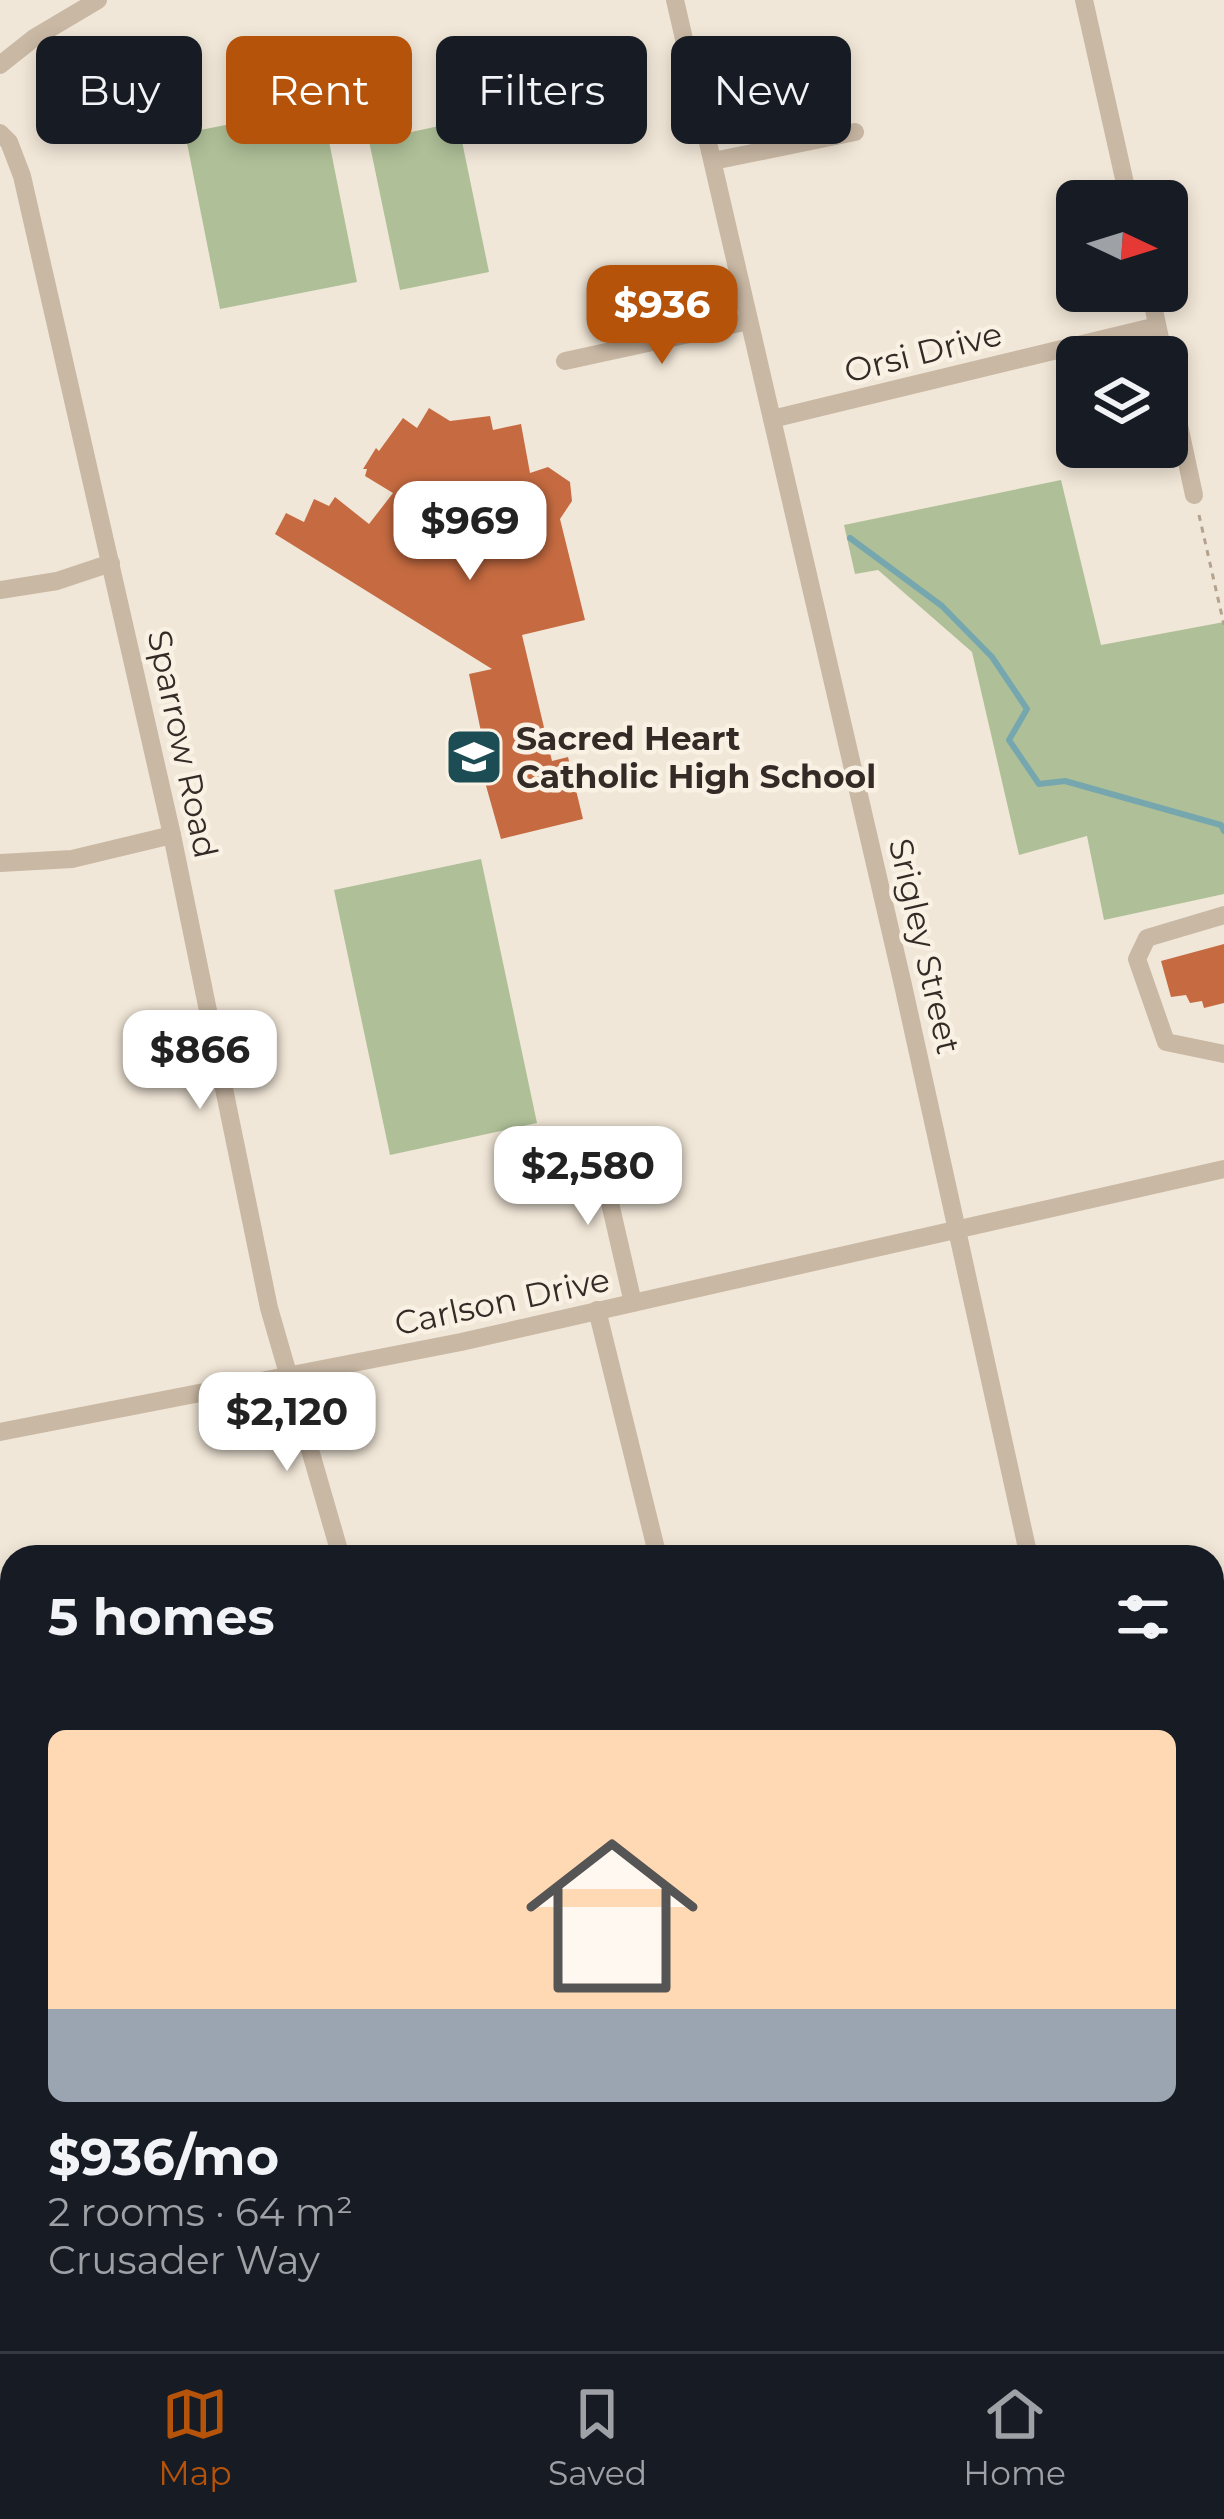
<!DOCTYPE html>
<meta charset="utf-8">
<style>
body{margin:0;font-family:Montserrat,sans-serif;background:#20242c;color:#f1f3f6;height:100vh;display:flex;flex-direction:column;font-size:45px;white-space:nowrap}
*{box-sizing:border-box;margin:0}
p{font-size:39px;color:#9ea1a6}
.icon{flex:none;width:66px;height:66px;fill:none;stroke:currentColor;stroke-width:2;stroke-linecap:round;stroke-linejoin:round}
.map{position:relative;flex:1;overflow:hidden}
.panel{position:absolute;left:0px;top:1545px;width:1224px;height:807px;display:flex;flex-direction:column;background:#171b24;border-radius:36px 36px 0 0;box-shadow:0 6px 18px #0003}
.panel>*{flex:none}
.banner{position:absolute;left:36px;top:36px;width:1152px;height:108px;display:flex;gap:24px}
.needle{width:78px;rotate:94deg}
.fabs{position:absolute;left:1056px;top:180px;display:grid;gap:24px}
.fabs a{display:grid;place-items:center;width:132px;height:132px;border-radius:18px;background:#171b24;box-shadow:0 6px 18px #0003;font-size:60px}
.price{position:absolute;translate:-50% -102px;padding:0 27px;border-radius:24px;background:#fff;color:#222;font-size:39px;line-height:78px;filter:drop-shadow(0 3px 6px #0008)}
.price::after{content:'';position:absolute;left:50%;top:72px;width:36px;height:27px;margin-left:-18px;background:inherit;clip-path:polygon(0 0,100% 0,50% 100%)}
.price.on{background:#b45309;color:#fff}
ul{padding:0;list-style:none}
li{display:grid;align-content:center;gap:24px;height:636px;padding:0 48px}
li+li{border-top:3px solid #363941}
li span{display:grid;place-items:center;height:372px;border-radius:18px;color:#555}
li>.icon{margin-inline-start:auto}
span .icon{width:216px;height:216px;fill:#fffc;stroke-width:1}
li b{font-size:51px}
h2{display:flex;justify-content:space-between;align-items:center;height:144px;padding:0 48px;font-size:51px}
.pill{padding:0 42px;border-radius:18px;background:#171b24;box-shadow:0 6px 18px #0003;font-size:42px;line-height:108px}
.pill.on{background:#b45309;color:#fff}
.menu{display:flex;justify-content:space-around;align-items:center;height:168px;border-top:3px solid #363941;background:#171b24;font-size:33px;color:#9ea1a6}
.menu a{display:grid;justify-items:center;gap:6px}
.menu .on{color:#b45309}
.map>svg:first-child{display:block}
.green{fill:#afc098}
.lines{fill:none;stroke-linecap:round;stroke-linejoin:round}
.stream{stroke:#77a7ae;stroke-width:6}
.building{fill:#c66b41}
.path{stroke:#b4a28e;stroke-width:3;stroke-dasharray:6 6;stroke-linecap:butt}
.minor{stroke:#c9b8a4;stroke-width:18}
.major{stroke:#766457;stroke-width:21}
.labels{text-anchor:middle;stroke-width:9;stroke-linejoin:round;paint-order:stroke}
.street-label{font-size:33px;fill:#342b26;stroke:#f9f1e4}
.poi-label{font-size:33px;font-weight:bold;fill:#342b26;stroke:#f9f1e4;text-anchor:start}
</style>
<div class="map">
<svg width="1224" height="2351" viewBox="0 0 1224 2351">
<rect width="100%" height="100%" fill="#f1e7d8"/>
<!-- green -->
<g class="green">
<path d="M322,106L357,282L220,309L185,133Z"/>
<path d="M458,122L489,272L400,290L369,141Z"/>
<path d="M1061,480L1101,645L1224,622V894L1104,920L1087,836L1019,855L972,652L878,570L855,574L844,525Z"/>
<path d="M481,859L537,1123L390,1155L334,890Z"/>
</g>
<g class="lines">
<!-- stream -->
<path class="stream" d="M850,538L942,606L992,657L1027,709L1009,740L1039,784L1065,781L1221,825L1224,831"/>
</g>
<!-- building -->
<g class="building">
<path d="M429,408L450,421L490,416L493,430L521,424L530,473L548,467L570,482L572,501L560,519L585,620L522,635L552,761L568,757L583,819L501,839L483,775H490L469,674L492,669L275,534L286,513L304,522L314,499L329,506L335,497L369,524L393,493L365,476L367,469H363L376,448L379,451L403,418L417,428Z"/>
<path d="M1224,944V1003L1204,1008L1202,1001L1190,1003L1186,995L1171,997L1161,961Z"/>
</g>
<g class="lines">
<!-- path -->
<path class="path" d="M1199,515L1224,625"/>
<!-- minor -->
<g class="minor">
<path d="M675,0L903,985L1029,1557"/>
<path d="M1084,0L1129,201"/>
<path d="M0,65L34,38L98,0"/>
<path d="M0,133L9,142L22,176L172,835L269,1308L341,1557"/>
<path d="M713,161L855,132"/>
<path d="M1150,291L1164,357"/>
<path d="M565,361L749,321"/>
<path d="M1167,370L1194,495"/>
<path d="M772,419L1157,326"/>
<path d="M0,590L57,581L111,563"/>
<path d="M0,863L72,859L172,835"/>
<path d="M1224,915L1147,938L1137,959L1166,1042L1224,1054"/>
<path d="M596,1142L633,1303"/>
<path d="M597,1310L658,1557"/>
<path d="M0,1432L461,1342L1224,1169"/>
<path d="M0,2132L12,2129"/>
<path d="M0,2162L12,2159"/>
<path d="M0,2303L12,2301"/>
<path d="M1212,2325L1218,2351"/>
<path d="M48,2340L49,2343"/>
<path d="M527,2340L529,2351"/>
<path d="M842,2340L844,2351"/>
</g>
<!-- major -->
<g class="major">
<path d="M0,1633L12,1685"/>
<path d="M164,2340L167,2351"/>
</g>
</g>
<!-- icons -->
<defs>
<g id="school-square" transform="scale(3)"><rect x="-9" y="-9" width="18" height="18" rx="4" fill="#1c4d55" stroke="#f9f1e4"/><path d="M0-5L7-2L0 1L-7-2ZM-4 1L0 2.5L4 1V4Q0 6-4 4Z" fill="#fff"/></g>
</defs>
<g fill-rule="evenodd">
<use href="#school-square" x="474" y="757"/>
</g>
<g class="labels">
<!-- street labels -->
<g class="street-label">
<text transform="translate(923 352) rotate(-14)" y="12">Orsi Drive</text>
<text transform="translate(183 744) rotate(78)" y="12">Sparrow Road</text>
<text transform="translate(925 946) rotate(77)" y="12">Srigley Street</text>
<text transform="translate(502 1301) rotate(-12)" y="12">Carlson Drive</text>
</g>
<!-- poi labels -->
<g class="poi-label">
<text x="516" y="750">Sacred Heart<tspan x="516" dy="38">Catholic High School</tspan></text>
</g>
</g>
</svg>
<div class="fabs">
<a><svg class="needle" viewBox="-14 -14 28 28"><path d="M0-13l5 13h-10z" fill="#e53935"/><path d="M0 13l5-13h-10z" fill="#9ea1a6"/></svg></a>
<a><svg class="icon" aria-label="layers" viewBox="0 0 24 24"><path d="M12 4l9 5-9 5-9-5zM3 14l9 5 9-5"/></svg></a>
</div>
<b class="price on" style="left:662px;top:367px">$936</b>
<b class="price" style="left:470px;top:583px">$969</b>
<b class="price" style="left:200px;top:1112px">$866</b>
<b class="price" style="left:588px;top:1228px">$2,580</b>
<b class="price" style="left:287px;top:1474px">$2,120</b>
<div class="banner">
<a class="pill">Buy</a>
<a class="pill on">Rent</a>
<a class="pill">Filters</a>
<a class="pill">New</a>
</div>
<section class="panel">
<h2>5 homes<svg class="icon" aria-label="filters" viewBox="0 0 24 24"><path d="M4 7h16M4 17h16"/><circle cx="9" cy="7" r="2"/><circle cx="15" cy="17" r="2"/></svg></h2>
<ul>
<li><span style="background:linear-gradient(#ffd9b3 75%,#9aa5b1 0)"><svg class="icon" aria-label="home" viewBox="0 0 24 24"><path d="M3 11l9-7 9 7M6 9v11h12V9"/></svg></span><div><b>$936/mo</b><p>2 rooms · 64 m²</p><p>Crusader Way</p></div></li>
</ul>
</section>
</div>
<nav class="menu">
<a class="on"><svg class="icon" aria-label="map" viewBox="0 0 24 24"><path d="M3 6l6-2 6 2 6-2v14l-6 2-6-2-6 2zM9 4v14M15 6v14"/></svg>Map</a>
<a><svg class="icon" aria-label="saved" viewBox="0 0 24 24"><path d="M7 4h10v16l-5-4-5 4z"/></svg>Saved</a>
<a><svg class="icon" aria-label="home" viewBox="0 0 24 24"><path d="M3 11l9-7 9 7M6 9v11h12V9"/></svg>Home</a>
</nav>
